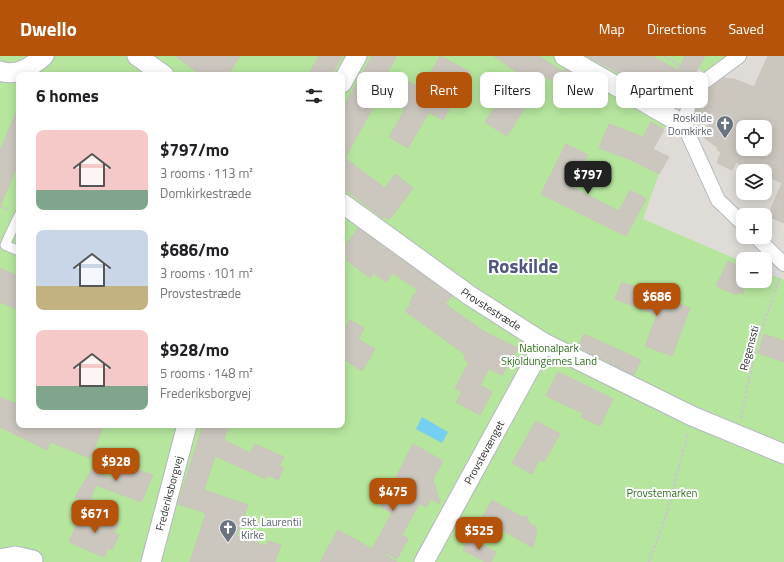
<!DOCTYPE html>
<meta charset="utf-8">
<style>
body{margin:0;font-family:"Titillium Web",sans-serif;background:#f2f2f2;color:#202124;height:100vh;display:flex;flex-direction:column;font-size:15px;white-space:nowrap}
*{box-sizing:border-box;margin:0}
p{font-size:13px;color:#757577}
.icon{flex:none;width:22px;height:22px;fill:none;stroke:currentColor;stroke-width:2;stroke-linecap:round;stroke-linejoin:round}
.map{position:relative;flex:1;overflow:hidden}
.panel{position:absolute;left:16px;top:16px;width:329px;height:356px;display:flex;flex-direction:column;background:#fff;border-radius:8px;box-shadow:0 2px 10px #0003}
.panel>*{flex:none}
.hud{position:absolute;left:357px;top:16px;width:367px;height:36px;display:flex;gap:8px}
.fabs{position:absolute;left:736px;top:64px;display:grid;gap:8px}
.fabs a{display:grid;place-items:center;width:36px;height:36px;border-radius:8px;background:#fff;box-shadow:0 2px 10px #0003;font-size:20px}
.price{position:absolute;translate:-50% -34px;padding:0 9px;border-radius:8px;background:#b45309;color:#fff;font-size:13px;line-height:26px;filter:drop-shadow(0 1px 2px #0008)}
.price::after{content:'';position:absolute;left:50%;top:24px;width:12px;height:9px;margin-left:-6px;background:inherit;clip-path:polygon(0 0,100% 0,50% 100%)}
.price.selected{background:#222;color:#fff}
ul{padding:0;list-style:none}
li{display:flex;align-items:center;gap:12px;height:100px;padding:0 20px}
li span{display:grid;place-items:center;flex:none;width:112px;height:80px;border-radius:8px;color:#555}
li>.icon{margin-inline-start:auto}
span .icon{width:48px;height:48px;fill:#fffc;stroke-width:1}
li b{font-size:17px}
h2{display:flex;justify-content:space-between;align-items:center;height:48px;padding:0 20px;font-size:17px}
.chip{padding:0 14px;border-radius:8px;background:#fff;box-shadow:0 2px 10px #0003;font-size:14px;line-height:36px}
.chip.selected{background:#b45309;color:#fff}
header{display:flex;align-items:center;gap:24px;box-sizing:border-box;height:56px;padding:0 20px;background:#b45309;color:#fff}
header strong{font-size:19px}
nav{display:flex;gap:22px;margin-inline-start:auto;font-size:14px}
.map>svg:first-child{display:block}
.green{fill:#b6e59e;fill-rule:evenodd}
.plaza{fill:#dfdcd8;fill-rule:evenodd}
.water{fill:#75cff0}
.building{fill:#cbc7bf;stroke:#cbc5ba;fill-rule:evenodd}
.lines{fill:none;stroke-linecap:round;stroke-linejoin:round}
.service-casing{stroke:#b4b7c1;stroke-width:11}
.pedestrian-casing{stroke:#b4b7c1;stroke-width:16}
.minor-casing{stroke:#b4b7c1;stroke-width:21}
.path{stroke:#c9c9c9;stroke-width:2.5;stroke-dasharray:3 2;stroke-linecap:butt}
.service{stroke:#fff;stroke-width:9}
.pedestrian{stroke:#fff;stroke-width:14}
.minor{stroke:#fff;stroke-width:19}
.labels{text-anchor:middle;stroke-width:4;stroke-linejoin:round;paint-order:stroke}
.worship-label{font-size:11px;fill:#5b616d;stroke:#fff;text-anchor:end}
.street-label{font-size:11px;fill:#2e2e2e;stroke:#fff}
.park-label{font-size:11px;fill:#2c6e1b;stroke:#fff}
.town-label{font-size:19px;font-weight:bold;fill:#4d5680;stroke:#fff}
</style>
<header>
<strong>Dwello</strong>
<nav><a>Map</a><a>Directions</a><a>Saved</a></nav>
</header>
<div class="map">
<svg width="784" height="506" viewBox="0 0 784 506">
<rect width="100%" height="100%" fill="#efe9e1"/>
<!-- green -->
<path class="green" d="M0,0H784V506H0ZM19,19H342V369H19ZM743,71H765V93H743ZM743,115H765V137H743ZM743,159H765V181H743ZM743,203H765V225H743Z"/>
<!-- plaza -->
<path class="plaza" d="M733,0H784V224L765,216V203H743V206L643,163L659,118L668,101L653,93L698,12L708,19ZM743,71H765V93H743ZM743,115H765V137H743ZM743,159H765V181H743Z"/>
<!-- water -->
<path class="water" d="M422,361L448,376L442,387L416,373Z"/>
<!-- building -->
<g class="building">
<path d="M176,0H240L228,19H200Z"/>
<path d="M319,0H342L332,19H308Z"/>
<path d="M372,0H397L388,15L422,33L440,0L470,16L443,64L429,56L408,92L389,81L405,54L380,39L345,102L385,132L395,118L413,132L390,163L381,161L342,131V54Z"/>
<path d="M494,0H539L563,16L565,13L594,30L585,44L545,21L507,80L485,66L518,17Z"/>
<path d="M586,0H652L678,14L685,0H705L693,21H696L684,35L680,49Z"/>
<path d="M768,0H784V167L768,160L782,127L765,119V115H757L736,106L732,114L717,107L721,96L717,94L718,92L698,77L717,63L695,61L699,44L707,34L723,22L734,23L754,31ZM743,71H765V93H743Z"/>
<path d="M19,50V106L0,150V94Z"/>
<path d="M651,66L664,74L653,93L669,101L659,118L631,104L599,92L609,68L643,81Z"/>
<path d="M566,88L588,99L572,131L619,155L630,134L646,143L626,180L541,138Z"/>
<path d="M358,172L452,240L445,248L485,276L518,292L502,319L489,313L480,329L492,336L480,359L456,346L462,336L455,332L469,306L464,303L466,299L405,255L411,248L409,246L418,234L393,217L386,226L373,217L370,222L346,204L348,201L342,195Z"/>
<path d="M728,205L743,212V238L738,236L737,239L716,230Z"/>
<path d="M0,212L19,220V254L0,246Z"/>
<path d="M622,226L690,252L672,300L645,290L657,259L615,243Z"/>
<path d="M350,264L364,272L358,283L375,293L362,315L342,302V278Z"/>
<path d="M584,278L641,304L634,319L578,291Z"/>
<path d="M764,278L784,285V306L758,297Z"/>
<path d="M558,316L613,343L600,370L581,361L583,357L546,340Z"/>
<path d="M0,341L19,349V369H104L90,402L50,386L47,394L0,371Z"/>
<path d="M536,365L560,378L544,406L539,404L532,418L512,407Z"/>
<path d="M203,369H229L224,383L228,386L250,397L255,388L284,401L279,410L284,412L278,424L268,419L266,423L215,400L204,434L248,449L237,480L267,490L268,485L281,489L275,506H190L206,457L178,448Z"/>
<path d="M413,388L443,405L433,423L440,448L431,443L426,451L419,448L402,479L408,483L397,503L386,497L385,499L397,506H320L338,474L372,493L392,457L381,451Z"/>
<path d="M99,402L106,406L101,417L112,424L118,407L153,419L141,446L96,429L89,447L75,441Z"/>
<path d="M492,444L522,461L527,460L529,468L535,470L537,475L533,492L482,462Z"/>
<path d="M84,453L118,468L114,477L119,479L112,494L108,492L104,501L69,486Z"/>
<path d="M469,482L496,496L491,506H485L463,494Z"/>
</g>
<g class="lines">
<!-- service casing -->
<g class="service-casing">
<path id="service" d="M19,159L5,189L19,195"/>
</g>
<!-- pedestrian casing -->
<g class="pedestrian-casing">
<g id="pedestrian">
<path d="M739,0L701,28L691,40L684,69L718,144L743,168"/>
<path d="M756,181L784,208"/>
</g>
</g>
<!-- minor casing -->
<g class="minor-casing">
<g id="minor">
<path d="M137,0L164,19"/>
<path d="M564,0L684,69"/>
<path d="M0,15C17,21 31,11 44,0"/>
<path d="M342,27L357,0"/>
<path id="s1" d="M342,147L469,239L544,287L692,360L784,398"/>
<path d="M0,503L15,500L33,504"/>
<path id="s2" d="M151,506L187,369"/>
<path id="s3" d="M424,506L544,287"/>
</g>
</g>
<!-- path -->
<g class="path">
<path d="M664,0L691,16"/>
<path d="M0,150L8,154"/>
<path d="M741,362L756,289L780,222"/>
<path d="M649,506L666,460L688,376"/>
</g>
<!-- service -->
<use href="#service" class="service"/>
<!-- pedestrian -->
<use href="#pedestrian" class="pedestrian"/>
<!-- minor -->
<use href="#minor" class="minor"/>
</g>
<!-- icons -->
<defs>
<g id="church-pin" transform="scale(0.9)"><path d="M0 17L-7.5 6A9.5 9.5 0 1 1 7.5 6Z" fill="#6b7280" stroke="#fff"/><path d="M-1.2-6h2.4v3.5h3.3v2.4h-3.3V6h-2.4V-.1h-3.3v-2.4h3.3Z" fill="#fff"/></g>
</defs>
<g fill-rule="evenodd">
<use href="#church-pin" x="725" y="68"/>
<use href="#church-pin" x="228" y="472"/>
</g>
<g class="labels">
<!-- worship labels -->
<g class="worship-label">
<text x="712" y="66">Roskilde<tspan x="712" dy="13">Domkirke</tspan></text>
<text x="241" y="470" text-anchor="start">Skt. Laurentii<tspan x="241" dy="13">Kirke</tspan></text>
</g>
<!-- street labels -->
<g class="street-label">
<text dy="4" stroke="none"><textPath href="#s1" startOffset="183">Provstestræde</textPath></text>
<text transform="translate(749 292) rotate(-75)" y="4">Regenssti</text>
<text dy="4" stroke="none"><textPath href="#s3" startOffset="125">Provstevænget</textPath></text>
<text dy="4" stroke="none"><textPath href="#s2" startOffset="71">Frederiksborgvej</textPath></text>
</g>
<!-- park labels -->
<g class="park-label">
<text x="549" y="296">Nationalpark<tspan x="549" dy="13">Skjoldungernes Land</tspan></text>
<text x="662" y="441">Provstemarken</text>
</g>
<!-- town labels -->
<g class="town-label">
<text x="523" y="217">Roskilde</text>
</g>
</g>
</svg>
<div class="fabs">
<a><svg class="icon" aria-label="locate" viewBox="0 0 24 24"><circle cx="12" cy="12" r="6"/><path d="M12 2v4M12 18v4M2 12h4M18 12h4"/></svg></a>
<a><svg class="icon" aria-label="layers" viewBox="0 0 24 24"><path d="M12 4l9 5-9 5-9-5zM3 14l9 5 9-5"/></svg></a>
<a>+</a>
<a>−</a>
</div>
<b class="price selected" style="left:588px;top:139px">$797</b>
<b class="price" style="left:657px;top:261px">$686</b>
<b class="price" style="left:116px;top:426px">$928</b>
<b class="price" style="left:393px;top:456px">$475</b>
<b class="price" style="left:95px;top:478px">$671</b>
<b class="price" style="left:479px;top:495px">$525</b>
<div class="hud">
<a class="chip">Buy</a>
<a class="chip selected">Rent</a>
<a class="chip">Filters</a>
<a class="chip">New</a>
<a class="chip">Apartment</a>
</div>
<section class="panel">
<h2>6 homes<svg class="icon" aria-label="filters" viewBox="0 0 24 24"><path d="M4 7h16M4 17h16"/><circle cx="9" cy="7" r="2"/><circle cx="15" cy="17" r="2"/></svg></h2>
<ul>
<li><span style="background:linear-gradient(#f6c9c9 75%,#7fa58c 0)"><svg class="icon" aria-label="home" viewBox="0 0 24 24"><path d="M3 11l9-7 9 7M6 9v11h12V9"/></svg></span><div><b>$797/mo</b><p>3 rooms · 113 m²</p><p>Domkirkestræde</p></div></li>
<li><span style="background:linear-gradient(#c9d6e8 70%,#c2b280 0)"><svg class="icon" aria-label="home" viewBox="0 0 24 24"><path d="M3 11l9-7 9 7M6 9v11h12V9"/></svg></span><div><b>$686/mo</b><p>3 rooms · 101 m²</p><p>Provstestræde</p></div></li>
<li><span style="background:linear-gradient(#f6c9c9 70%,#7fa58c 0)"><svg class="icon" aria-label="home" viewBox="0 0 24 24"><path d="M3 11l9-7 9 7M6 9v11h12V9"/></svg></span><div><b>$928/mo</b><p>5 rooms · 148 m²</p><p>Frederiksborgvej</p></div></li>
</ul>
</section>
</div>
